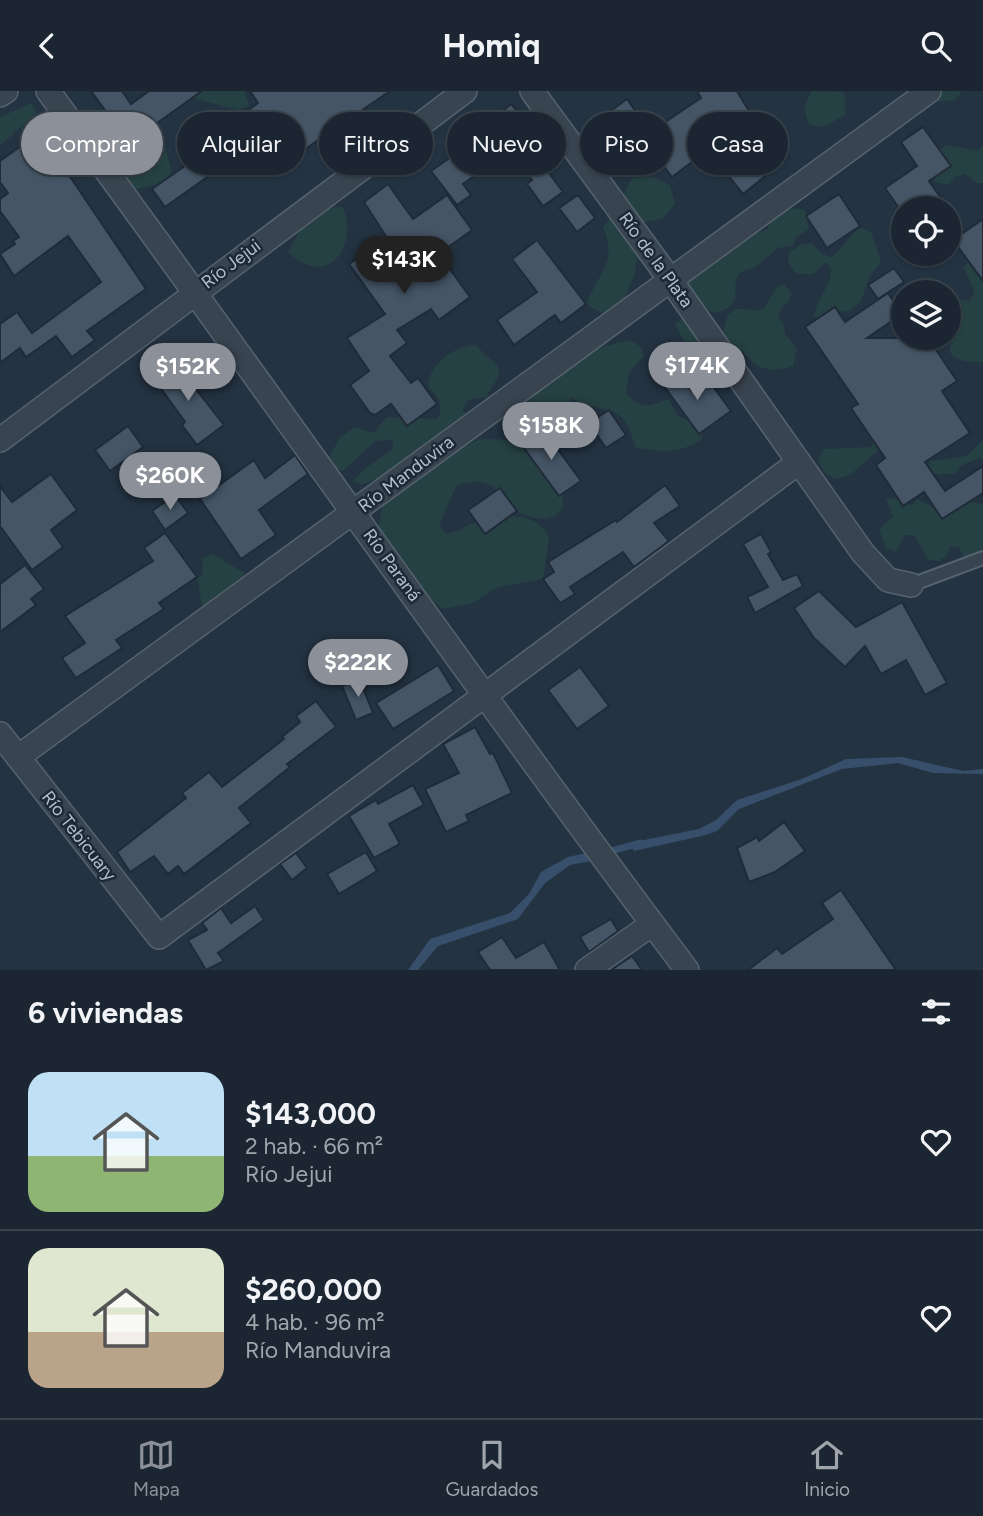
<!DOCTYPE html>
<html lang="es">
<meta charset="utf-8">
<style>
body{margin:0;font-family:Figtree,sans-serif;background:#28323e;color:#f1f3f6;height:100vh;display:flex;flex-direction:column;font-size:26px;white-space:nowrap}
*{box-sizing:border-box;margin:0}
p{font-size:23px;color:#a0a5ac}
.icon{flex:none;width:38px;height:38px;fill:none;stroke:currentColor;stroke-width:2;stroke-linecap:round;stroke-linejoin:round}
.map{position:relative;height:879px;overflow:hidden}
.sheet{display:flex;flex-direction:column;background:#1b2632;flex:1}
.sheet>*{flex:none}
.top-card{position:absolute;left:21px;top:21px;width:942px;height:63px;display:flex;gap:14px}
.tools{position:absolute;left:891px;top:105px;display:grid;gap:14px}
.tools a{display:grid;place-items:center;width:70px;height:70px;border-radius:50%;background:#1b2632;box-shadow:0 2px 5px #0004,0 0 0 2px #39434d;font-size:35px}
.price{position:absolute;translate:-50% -60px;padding:0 16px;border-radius:24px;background:#8c9099;color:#fff;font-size:23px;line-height:46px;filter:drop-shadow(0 2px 4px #0008)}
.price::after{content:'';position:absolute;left:50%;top:42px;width:21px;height:16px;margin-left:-10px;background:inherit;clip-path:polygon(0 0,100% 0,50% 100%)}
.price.active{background:#222;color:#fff}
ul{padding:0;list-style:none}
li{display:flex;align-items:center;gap:21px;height:175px;padding:0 28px}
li+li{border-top:2px solid #39434d}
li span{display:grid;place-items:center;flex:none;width:196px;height:140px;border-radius:21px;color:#555}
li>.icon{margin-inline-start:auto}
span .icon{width:84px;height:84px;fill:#fffc;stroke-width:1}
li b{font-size:30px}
h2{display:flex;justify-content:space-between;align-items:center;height:84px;padding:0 28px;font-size:30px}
.tag{padding:0 24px;border-radius:32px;background:#1b2632;box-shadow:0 2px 5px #0004,0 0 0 2px #39434d;font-size:24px;line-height:63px}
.tag.active{background:#8c9099;color:#fff}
header{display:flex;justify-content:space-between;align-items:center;height:91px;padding:0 28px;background:#1b2632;font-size:32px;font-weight:700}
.tab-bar{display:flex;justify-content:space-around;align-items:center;height:98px;border-top:2px solid #39434d;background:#1b2632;font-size:19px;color:#a0a5ac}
.tab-bar a{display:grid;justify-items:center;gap:4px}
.tab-bar .active{color:#8c9099}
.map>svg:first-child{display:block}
.green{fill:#264143}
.water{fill:#374f6a}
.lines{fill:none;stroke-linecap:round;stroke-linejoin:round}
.stream{stroke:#374f6a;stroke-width:7}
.building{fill:#455566;stroke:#1f2b39;stroke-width:2}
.lane-casing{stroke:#56626f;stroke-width:16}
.street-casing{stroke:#56626f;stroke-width:26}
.lane{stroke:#394451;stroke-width:12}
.street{stroke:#394451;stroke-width:23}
.labels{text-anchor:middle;stroke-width:5;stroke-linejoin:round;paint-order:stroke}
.street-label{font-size:18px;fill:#b5bfcc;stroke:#1d2937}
</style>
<header><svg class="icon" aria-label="back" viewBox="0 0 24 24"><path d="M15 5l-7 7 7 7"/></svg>Homiq<svg class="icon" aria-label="search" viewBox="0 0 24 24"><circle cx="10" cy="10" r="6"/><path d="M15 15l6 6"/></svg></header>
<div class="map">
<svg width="983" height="879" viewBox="0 0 983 879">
<rect width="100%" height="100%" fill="#243342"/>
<!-- green -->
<g class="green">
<path d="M182,0H244L249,15L238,19C225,14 190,9 182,0Z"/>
<path d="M812,0L841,1L845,4V24L823,36L809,34L804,16Z"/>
<path d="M928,0H962L955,9L935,11Z"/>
<path d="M32,12L36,22L0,55V26Z"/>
<path d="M111,27C128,37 145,38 163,46L172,84L159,93L136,98L98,54L93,35Z"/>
<path d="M948,54L978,60L983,54V92H977L965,83L955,86L949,94L935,91L933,87L939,59Z"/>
<path d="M653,86L670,94L675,113L662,128L640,132L635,182L621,217L602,222L586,213C599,182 618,170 603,136C618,121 621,104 633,87Z"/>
<path d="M343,116C359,158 326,198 288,161C304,134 308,117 343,116Z"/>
<path d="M782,116L805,119L809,138L796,147L792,155L777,157C769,166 762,170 753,177C750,179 745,178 742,181C725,192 751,214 713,222L697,211L689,217C679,156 689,150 748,149L755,142L768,138L770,123Z"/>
<path d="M862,137L871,141L881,171L869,186L861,211L849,220L833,221L820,228L814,226C816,207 833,194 831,176L826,171L813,183H797L788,172L789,162L800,154L811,152L822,163L831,166C845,157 848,142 862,137Z"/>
<path d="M983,167V271C972,271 956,271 950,261L948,201H912L921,189L930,186L937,191L941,200L950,201L952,210L970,209L975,200L963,177L970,169Z"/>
<path d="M784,193L791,201L789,211L781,217L778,226L784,234L785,243L797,258L793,275C781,280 761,281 751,270C748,266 745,261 739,259C723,254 706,259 690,260L675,234L689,221L716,248L723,242L728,223L736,218L763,219L776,197Z"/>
<path d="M632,250L640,255L644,264L629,282L626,302C640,319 650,316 668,308L678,325L697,332L703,340L701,349C683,362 657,362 635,356C625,310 605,324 571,307L568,324L539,352C547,369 583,420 548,427C538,429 524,425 516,419C505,412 501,399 488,393C478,389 466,391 456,395L439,435L446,442C459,442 465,434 476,431C501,423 539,419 549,448L543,488L498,496L473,512L443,518L419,498L377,442L383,413L401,379L361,394L353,390L367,376L393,358V348L374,351L343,380L325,374L339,348L354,336L373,342L387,326L438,328C444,313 438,307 428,295C430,272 453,256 475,254L498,275L499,285L486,306L467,309L463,318L467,326L446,367L479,348L517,349L514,342C527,295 585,253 632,250Z"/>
<path d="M877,345L882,356L850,384L835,388L824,381L818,368L825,358L871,356Z"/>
<path d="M983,349V369L979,367L961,375L954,383H934L925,387V377L931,370L967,365Z"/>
<path d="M895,407L912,415L917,408L941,421L966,411L983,413V461L971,470L963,465L959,456L950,455L947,464L939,470L929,469L914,444H905L896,461L886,457L879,438L893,426L886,408Z"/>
<path d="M213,463L244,482L243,492L211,513L202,514L197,486H202L203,467Z"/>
</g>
<!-- water -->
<g class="water">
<path d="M902,666L963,680L983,678V683L933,682L898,672L842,678L739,718L717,740L706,744L634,760L629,752L699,738L716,729L737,709L802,688L846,668Z"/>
<path d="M586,762L591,770L570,774L545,792L518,828L438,855L418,879H408L430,848L510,822L529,803L541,781L568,766Z"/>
</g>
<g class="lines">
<!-- stream -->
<path class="stream" d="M604,762L640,752"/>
</g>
<!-- building -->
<g class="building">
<path d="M91,0H122L131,13L149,0H202L129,52Z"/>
<path d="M250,0H390L342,33L344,36L324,50L322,46L280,77L242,24L258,12Z"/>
<path d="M697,0H737L759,37L765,33L789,66L743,103L708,59L672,86L659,69L640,81L625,58L632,53L608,22L627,8L650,41L701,7Z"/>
<path d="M511,13L533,38L539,35L551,53L535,63L563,101L543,115L527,93L532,89L509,60L463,93L471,104L457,114L431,80L502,30L497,25Z"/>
<path d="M46,27L62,52L52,59L146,198L87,240L95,249L72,266L56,245L26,266L20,257L0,272V233L17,221L32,242L101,191L68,145L14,185L0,163L15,153L13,150L19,146L0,120V108L8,102L0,91V70L35,45L30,38Z"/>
<path d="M923,36L951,75L929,90L948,117H899L885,97L917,75L901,51Z"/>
<path d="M205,61L217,79L165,116L152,98Z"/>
<path d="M388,93L413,128L447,104L472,139L439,163L470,206L439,229L431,218L397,239L407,252L390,265L411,292L418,287L437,313L407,335L391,313L375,324L370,322L350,294L369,280L347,247L385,223L349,173L387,147L364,111Z"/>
<path d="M839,103L860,135L827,157L806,125Z"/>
<path d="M578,104L595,127L577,141L559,117Z"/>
<path d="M983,128V190L953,149Z"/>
<path d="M537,149L586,213L561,232L555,224L514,254L497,229L537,201L512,168Z"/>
<path d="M894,177L904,191L878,208L868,194Z"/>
<path d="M888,202L902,223L867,247H928L957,290L942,300L970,342L925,371L945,400L983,375V402L942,428L924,401L903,415L876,374L885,367L851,317L858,313L805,236L835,216L845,231Z"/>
<path d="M173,269L224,334L197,354L182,334L185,331L152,285Z"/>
<path d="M677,280L691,299L707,287L731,320L699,343L661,291Z"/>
<path d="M609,319L626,344L606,357L589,332Z"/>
<path d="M128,335L143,356L110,380L95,359Z"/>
<path d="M542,337L581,390L559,405L521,353Z"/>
<path d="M295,364L308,383L259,419L276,444L241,468L200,408L254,369L265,387Z"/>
<path d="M51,383L77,419L51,439L63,456L32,479L0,435V395L12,411Z"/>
<path d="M665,394L680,415L654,432L669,450L634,476L623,461L570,496L575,503L560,512L543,488L554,481L548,471L616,429L617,431Z"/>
<path d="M500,397L517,420L485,443L468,419Z"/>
<path d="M175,404L188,422L165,439L152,420Z"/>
<path d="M165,442L197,486L159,512L164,518L116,549L122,557L76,587L62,567L85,552L65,525L153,470L144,457Z"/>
<path d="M761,443L771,461L768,463L783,489L797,483L803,495L755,522L747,506L768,496L743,453Z"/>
<path d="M25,474L44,498L31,508L36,514L0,541V493Z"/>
<path d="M819,500L856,536L902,511L947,592L925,604L906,569L881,583L865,555L845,576L814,547L794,517Z"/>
<path d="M438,574L454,600L393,638L376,612Z"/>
<path d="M580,576L609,615L577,638L548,599Z"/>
<path d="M359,587L373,622L356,629L342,595Z"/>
<path d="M316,610L336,636L287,673L290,676L239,717L251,732L184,783L178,775L168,783L154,765L130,781L117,761L186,707L182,702L209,681L222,696L284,648L282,646L300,631L296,625Z"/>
<path d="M475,636L490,663L493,662L512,702L466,724L469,730L446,741L425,698L459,682L443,653Z"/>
<path d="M413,694L424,714L389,733L400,753L374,767L349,725L376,709L378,713Z"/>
<path d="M784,731L805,760L775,781L749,791L737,757L757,746L759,750Z"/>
<path d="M366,761L377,780L339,803L327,783Z"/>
<path d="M296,762L307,777L292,789L280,773Z"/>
<path d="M841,799L896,879H748L777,857L782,863L833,828L822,812Z"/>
<path d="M255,815L264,829L218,862L224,870L206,879L188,849L207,839L202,832L221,817L231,832Z"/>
<path d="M611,828L618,840L589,861L580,846Z"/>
<path d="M502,846L516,867L544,851L560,879H490L478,861Z"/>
<path d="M632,865L642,879H611Z"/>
</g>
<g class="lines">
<!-- lane casing -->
<g class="lane-casing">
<path id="lane" d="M911,494L983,467"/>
</g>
<!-- street casing -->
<g class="street-casing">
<g id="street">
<path d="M48,0C263,292 469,589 687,879"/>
<path d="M532,0L669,187L863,462L888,489L911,494"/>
<path d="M0,4L6,0"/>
<path d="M0,349L465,0"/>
<path d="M0,643L159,846L799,371"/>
<path d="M18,666L929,0"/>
<path d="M587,879L652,833"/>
</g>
</g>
<!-- lane -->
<use href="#lane" class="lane"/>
<!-- street -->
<use href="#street" class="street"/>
</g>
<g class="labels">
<!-- street labels -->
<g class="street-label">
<text transform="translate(656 169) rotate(54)" y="6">Río de la Plata</text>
<text transform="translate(231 173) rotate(-37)" y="6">Río Jejui</text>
<text transform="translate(406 383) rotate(-37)" y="6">Río Manduvira</text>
<text transform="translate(392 474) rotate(54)" y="6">Río Paraná</text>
<text transform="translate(79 745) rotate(52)" y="6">Río Tebicuary</text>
</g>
</g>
</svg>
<div class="tools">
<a><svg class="icon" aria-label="locate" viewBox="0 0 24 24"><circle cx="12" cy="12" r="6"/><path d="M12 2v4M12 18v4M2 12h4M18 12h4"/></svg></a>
<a><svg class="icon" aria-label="layers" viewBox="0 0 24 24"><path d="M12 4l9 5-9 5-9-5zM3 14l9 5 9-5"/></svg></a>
</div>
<b class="price active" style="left:404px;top:205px">$143K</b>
<b class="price" style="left:697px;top:311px">$174K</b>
<b class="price" style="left:188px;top:312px">$152K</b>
<b class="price" style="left:551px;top:371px">$158K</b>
<b class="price" style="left:170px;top:421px">$260K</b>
<b class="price" style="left:358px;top:608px">$222K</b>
<div class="top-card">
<a class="tag active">Comprar</a>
<a class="tag">Alquilar</a>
<a class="tag">Filtros</a>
<a class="tag">Nuevo</a>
<a class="tag">Piso</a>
<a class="tag">Casa</a>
</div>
</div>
<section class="sheet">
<h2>6 viviendas<svg class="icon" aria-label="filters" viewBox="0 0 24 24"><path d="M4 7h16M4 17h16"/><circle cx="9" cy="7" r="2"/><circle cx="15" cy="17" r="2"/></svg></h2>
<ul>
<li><span style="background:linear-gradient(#bfe0f5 60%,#8fb573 0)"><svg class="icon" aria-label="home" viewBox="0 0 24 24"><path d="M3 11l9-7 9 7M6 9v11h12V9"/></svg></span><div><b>$143,000</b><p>2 hab. · 66 m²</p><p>Río Jejui</p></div><svg class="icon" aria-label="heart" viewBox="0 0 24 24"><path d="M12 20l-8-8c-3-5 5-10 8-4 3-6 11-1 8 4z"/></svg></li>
<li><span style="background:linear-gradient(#dfe7d0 60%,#b9a48a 0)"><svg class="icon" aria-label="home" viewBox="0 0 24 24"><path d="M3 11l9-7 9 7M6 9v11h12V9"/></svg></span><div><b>$260,000</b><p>4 hab. · 96 m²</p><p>Río Manduvira</p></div><svg class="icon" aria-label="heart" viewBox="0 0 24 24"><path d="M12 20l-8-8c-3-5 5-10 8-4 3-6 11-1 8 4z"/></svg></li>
</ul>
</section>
<nav class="tab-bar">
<a class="active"><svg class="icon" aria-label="map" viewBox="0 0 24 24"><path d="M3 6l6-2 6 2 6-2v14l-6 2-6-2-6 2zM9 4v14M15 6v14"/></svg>Mapa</a>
<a><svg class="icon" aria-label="saved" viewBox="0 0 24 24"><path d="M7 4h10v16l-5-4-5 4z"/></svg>Guardados</a>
<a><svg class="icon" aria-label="home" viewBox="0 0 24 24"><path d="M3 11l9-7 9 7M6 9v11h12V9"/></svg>Inicio</a>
</nav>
